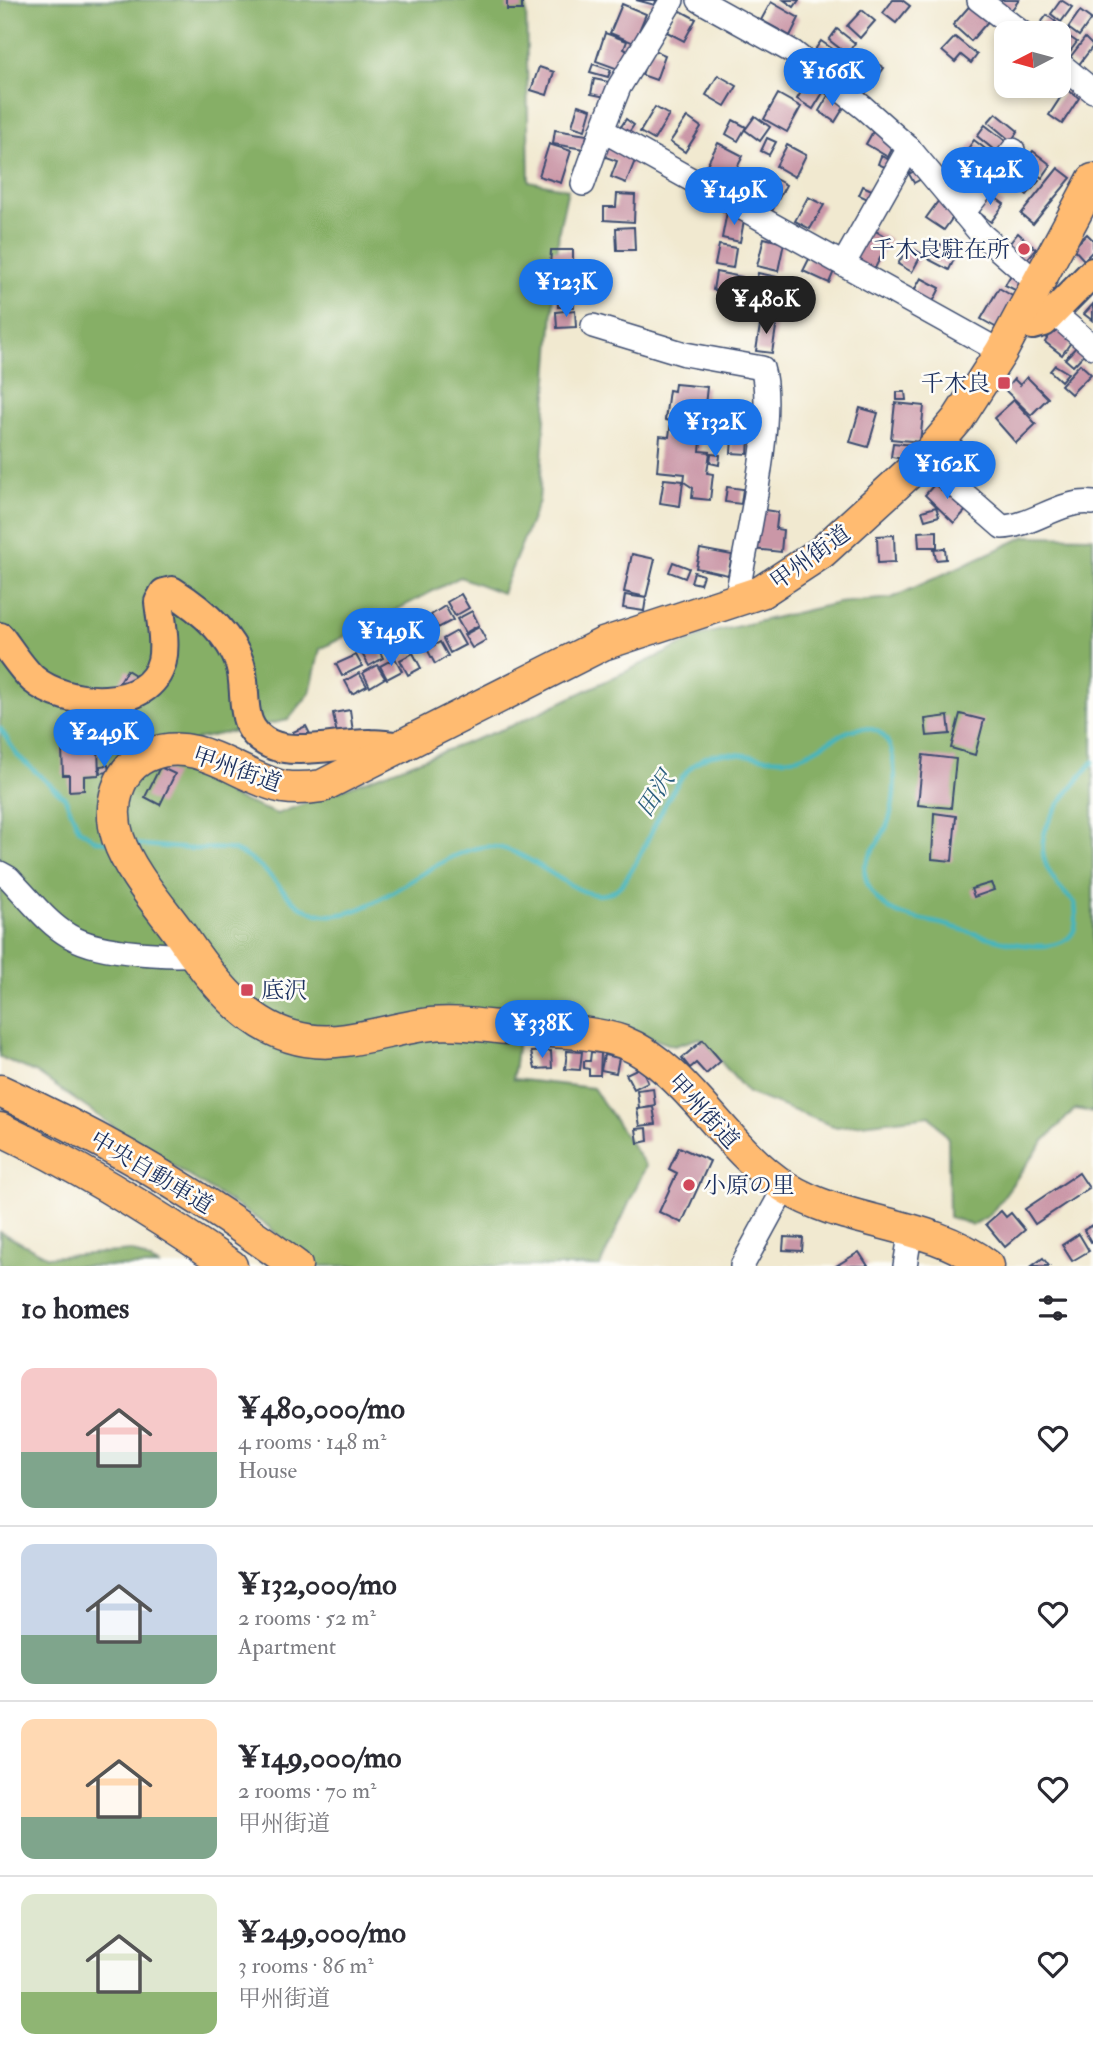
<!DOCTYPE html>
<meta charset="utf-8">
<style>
body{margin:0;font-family:"IM FELL Double Pica","Noto Serif JP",serif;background:#f2f2f3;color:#2b2b33;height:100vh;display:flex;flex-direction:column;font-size:26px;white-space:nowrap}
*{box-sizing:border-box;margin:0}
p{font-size:23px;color:#7c7c81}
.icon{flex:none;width:38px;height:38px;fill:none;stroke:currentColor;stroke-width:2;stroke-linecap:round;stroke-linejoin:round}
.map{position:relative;height:1266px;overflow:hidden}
.details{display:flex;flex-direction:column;background:#fff;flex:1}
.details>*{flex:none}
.needle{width:46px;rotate:264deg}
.fabs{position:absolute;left:994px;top:21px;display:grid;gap:14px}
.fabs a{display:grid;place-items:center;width:77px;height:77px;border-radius:14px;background:#fff;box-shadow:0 4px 10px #0003;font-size:35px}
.price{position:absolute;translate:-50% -60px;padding:0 16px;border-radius:24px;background:#1a73e8;color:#fff;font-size:23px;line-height:46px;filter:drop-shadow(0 2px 4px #0008)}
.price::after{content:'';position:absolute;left:50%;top:42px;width:21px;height:16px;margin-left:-10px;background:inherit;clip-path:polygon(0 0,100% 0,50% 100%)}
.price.active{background:#222;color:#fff}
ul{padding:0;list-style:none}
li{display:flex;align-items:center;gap:21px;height:175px;padding:0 21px}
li+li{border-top:2px solid #e1e1e2}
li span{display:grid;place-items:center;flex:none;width:196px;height:140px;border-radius:14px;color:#555}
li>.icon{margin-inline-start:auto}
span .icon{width:84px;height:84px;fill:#fffc;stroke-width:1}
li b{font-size:30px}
h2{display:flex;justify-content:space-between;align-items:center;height:84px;padding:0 21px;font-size:30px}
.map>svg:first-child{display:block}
.forest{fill:#86af66;stroke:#506f62;stroke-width:2}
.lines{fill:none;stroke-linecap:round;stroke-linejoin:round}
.stream{stroke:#46b5bc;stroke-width:4.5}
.building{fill:#ca97a7}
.minor-casing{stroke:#3b4b6f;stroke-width:26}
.major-casing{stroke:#3b4b6f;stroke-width:32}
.highway-casing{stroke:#3b4b6f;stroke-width:35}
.minor{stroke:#fff;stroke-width:23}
.major{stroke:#ffbb71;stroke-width:28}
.highway{stroke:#ffbb71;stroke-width:32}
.poi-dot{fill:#d1495b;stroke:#fdfcf7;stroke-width:2.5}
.labels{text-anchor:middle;stroke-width:5;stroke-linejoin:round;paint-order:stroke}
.poi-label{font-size:23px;fill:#1b2f5e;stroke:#fdfcf7;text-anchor:end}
.street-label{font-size:23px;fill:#1b2f5e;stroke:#fdfcf7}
.water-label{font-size:24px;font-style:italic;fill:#2a5e7f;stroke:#fdfcf7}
</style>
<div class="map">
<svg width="1093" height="1266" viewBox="0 0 1093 1266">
<rect width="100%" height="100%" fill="#fdfcf7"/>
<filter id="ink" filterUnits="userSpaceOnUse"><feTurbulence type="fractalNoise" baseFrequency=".0143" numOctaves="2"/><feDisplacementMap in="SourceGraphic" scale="14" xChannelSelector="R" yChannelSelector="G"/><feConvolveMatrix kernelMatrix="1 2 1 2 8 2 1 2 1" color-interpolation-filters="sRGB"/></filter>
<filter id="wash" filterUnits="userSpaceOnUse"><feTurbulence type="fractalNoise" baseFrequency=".00686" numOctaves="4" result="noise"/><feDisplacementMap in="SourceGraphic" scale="28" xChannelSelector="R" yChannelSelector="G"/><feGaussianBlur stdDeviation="1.57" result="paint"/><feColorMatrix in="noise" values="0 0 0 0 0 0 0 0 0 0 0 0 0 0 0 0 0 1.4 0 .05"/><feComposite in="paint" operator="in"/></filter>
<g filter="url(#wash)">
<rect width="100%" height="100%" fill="#f1e9d0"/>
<!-- forest -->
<g class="forest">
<path d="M0,0H526L529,181L568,189L559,230L539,501L502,593L460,577L320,649L310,693L288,720L197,739L198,764L230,796L277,814L511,726L705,634L838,603L892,598L1026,536L1093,537V1112L1075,1109L1043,1142L990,1215L973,1225L949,1217L948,1138L930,1116L836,1127L748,1093L700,1038L674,1046L619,1027L521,1017L513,1079L593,1088L646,1166L600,1266H316L265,1224L137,1143L37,1073L0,1057Z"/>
<path d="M0,1232L48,1257L132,1251L160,1266H0Z"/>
</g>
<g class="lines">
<!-- stream -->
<g class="stream">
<path d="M0,728L17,755L65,798L79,829L97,841L109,842"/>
<path d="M135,844C154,846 174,848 194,849C206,849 221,847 233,850C240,852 250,859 256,863C277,878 288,905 315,913C365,929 429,855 482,847C528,840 577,909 612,892C641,878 662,781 702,759C727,744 767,765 798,757C822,751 850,718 877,731C901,743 896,802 888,823C883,838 867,855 865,867C863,878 871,893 879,901C897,919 923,919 946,925C976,933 1039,958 1067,939C1079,930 1076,916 1075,903C1013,847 1052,812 1093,762"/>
</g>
</g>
<g id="blocks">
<!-- building -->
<g class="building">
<rect x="507" y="0" width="15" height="10"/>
<path d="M636,0H656L655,5Z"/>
<path d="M784,0H799L794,7Z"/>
<path d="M893,0H902L910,6L896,23L883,13Z"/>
<path d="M1002,0H1019L1007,16L996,8Z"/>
<path d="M1061,0L1072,7L1061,22L1051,14Z"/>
<path d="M771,2L799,18L790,36L761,20Z"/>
<path d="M973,2L991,18L971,41L953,25Z"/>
<path d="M622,4L646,14L634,43L610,33Z"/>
<path d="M679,10L696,19L684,41L667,32Z"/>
<path d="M862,10L875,21L860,38L847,26Z"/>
<path d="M1080,11L1091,19L1079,36L1068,28Z"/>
<path d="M1047,15L1056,22L1047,33H1033Z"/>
<path d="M837,29L855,43L847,54L829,40Z"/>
<path d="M605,33L627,41L624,49L628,51L621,70L596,61Z"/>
<path d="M1065,34L1077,42L1062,62L1059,59V43Z"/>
<path d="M955,37L977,55L971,63L961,55L955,62L942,51Z"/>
<path d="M1085,38L1093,46L1077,67L1068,60Z"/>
<path d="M821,41L843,56L834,69L812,54Z"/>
<path d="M651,49L665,55L656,80L642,75Z"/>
<path d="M872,60L884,68L864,95L853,86Z"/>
<path d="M593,64L611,70L608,77L590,72Z"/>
<path d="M539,67L554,72L547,95L531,90Z"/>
<path d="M718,75L737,86L725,106L706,95Z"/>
<path d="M811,76L827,86L813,109L797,99Z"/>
<path d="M594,79L614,83L611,98L591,94Z"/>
<path d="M1066,89L1079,98L1062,124L1049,115Z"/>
<path d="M778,94L801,107L787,132L764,119Z"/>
<path d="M829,94L846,104L835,122L819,111Z"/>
<path d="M578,105L591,109L585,130L572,126Z"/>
<path d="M655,107L669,115L654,140L640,132Z"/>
<path d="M996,113L1018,131L1011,141L988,122Z"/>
<path d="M755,116L770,127L760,141L745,130Z"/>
<path d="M687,117L701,127L685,152L670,142Z"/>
<path d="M626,119L634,125L627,135L619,130Z"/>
<path d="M733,120L746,127L738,141L726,134Z"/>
<path d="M985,125L1008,143L999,154L977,136Z"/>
<path d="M875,128L896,141L888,157L866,144Z"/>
<path d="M555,130L587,135L584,149L553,144Z"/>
<path d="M607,138L638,153L626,183L611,177L617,161L600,155Z"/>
<path d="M767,138L776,142L769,155L761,151Z"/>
<path d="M974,140L997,158L987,170L965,153Z"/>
<path d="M718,143L743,156L726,189L701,176Z"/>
<path d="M549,144L571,151L561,183L539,176Z"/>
<path d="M787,145L806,155L795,177L776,166Z"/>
<path d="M1033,151L1051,165L1042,178L1023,163Z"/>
<path d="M881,156L890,160L887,168L878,164Z"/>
<path d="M961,157L984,179L964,201L941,179Z"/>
<path d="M1021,167L1039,181L1027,195L1009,181Z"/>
<path d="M1058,168L1071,178L1033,224L1021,214Z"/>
<path d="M916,170L921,179L914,183L909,174Z"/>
<path d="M770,176L786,185L771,213L755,204Z"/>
<path d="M863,186L876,192L872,201L859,195Z"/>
<path d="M989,193L1004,204L991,222L976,210Z"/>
<path d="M617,194L635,195L634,222L604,220V207H616Z"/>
<path d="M808,197L824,205L810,229L795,221Z"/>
<path d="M939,200L956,213L944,230L926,218Z"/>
<path d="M727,212L745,215L740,242L722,238Z"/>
<path d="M634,227L635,250H617L616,228Z"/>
<path d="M870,228L890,239L873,272L853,261Z"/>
<path d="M1018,233L1036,249L1024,263L1006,248Z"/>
<path d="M1087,234L1093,240V251L1084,260L1073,248Z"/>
<path d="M764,238L784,243L778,271L757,266Z"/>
<path d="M936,242L957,253L949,270L928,259Z"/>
<path d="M719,245L736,248L733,268L715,265Z"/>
<path d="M908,246L922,254L912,272L898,264Z"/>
<path d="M551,250H573V268L550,267Z"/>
<path d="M810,257L835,269L829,283L803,271Z"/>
<path d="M574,271V307H558L557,272Z"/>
<path d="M716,272L742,277L737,307L727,305L729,292L713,290Z"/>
<path d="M758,273L777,277L772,305L752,301Z"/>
<path d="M1012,273L1024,279L1017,291L1005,285Z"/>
<path d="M921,278L940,288L931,306L911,296Z"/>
<path d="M999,288L1014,297L997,328L981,319Z"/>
<path d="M1093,304V321L1084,314Z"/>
<path d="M575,310L576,327L557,328L556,312Z"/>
<path d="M761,319L777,321L772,353L756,351Z"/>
<path d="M1059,322L1076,335L1062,355L1045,342Z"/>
<path d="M1079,344L1087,351L1073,366L1065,359Z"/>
<path d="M1080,364L1091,374L1071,394L1061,385Z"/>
<path d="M1055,365L1068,373L1061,381L1050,371Z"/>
<path d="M1027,377L1048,398L1031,415L1005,390L1014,379L1020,385Z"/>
<path d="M675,384L707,387L700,451L710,452L707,473L713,474L710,500L692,498L693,488L684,482L685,474L657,471L660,436L669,437L671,421L665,420L669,390L674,391Z"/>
<path d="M897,392H905L906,400H897Z"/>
<path d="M1014,400L1036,424L1016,443L994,418Z"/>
<path d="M895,403L924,406L920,442L891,439Z"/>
<path d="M860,408L878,413L868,447L850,442Z"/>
<path d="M732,437L749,438L748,454L731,453Z"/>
<path d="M893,443L913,445L911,460L891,457Z"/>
<path d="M711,454L720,455L719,465L710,463Z"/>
<path d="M940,478L970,506L954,523L925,495Z"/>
<path d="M664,479L683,481L680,506L660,503Z"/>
<path d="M727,487L743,489L741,504L725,502Z"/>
<path d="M936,507L939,516L925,520L922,511Z"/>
<path d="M758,509L778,512L776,529L783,530L781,552L753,549Z"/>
<path d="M937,531V547H919L918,532Z"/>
<path d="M894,535L895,562L878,563L877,536Z"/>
<path d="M945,548L946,559L936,560L934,549Z"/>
<path d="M700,549L732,555L728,575L696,568Z"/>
<path d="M632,554L655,559L646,597L624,592Z"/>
<path d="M673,562L689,568L685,578L669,572Z"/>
<path d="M694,572L703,575L700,584L691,582Z"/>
<path d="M461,594L469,608L455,616L447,602Z"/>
<path d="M625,595L646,598L644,611L623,608Z"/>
<path d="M445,606L453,620L438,628L431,615Z"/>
<path d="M472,611L479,625L465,633L457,619Z"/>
<path d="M426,614L434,628L419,636L412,622Z"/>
<path d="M406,624L414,638L392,651L383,636Z"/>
<path d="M479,627L486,640L472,648L464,635Z"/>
<path d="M457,631L465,645L450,653L443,639Z"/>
<path d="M440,642L448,656L435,664L427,649Z"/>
<path d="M376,644L383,658L369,666L361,652Z"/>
<path d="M413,653L421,668L408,675L400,660Z"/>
<path d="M356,655L362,666L342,676L336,664Z"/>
<path d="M395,658L402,671L387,679L380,666Z"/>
<path d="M377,665L385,678L370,687L363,673Z"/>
<path d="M127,670L140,678L118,685Z"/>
<path d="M359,673L367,686L352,694L345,681Z"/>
<path d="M350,710L353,732L337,735L333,713Z"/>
<path d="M960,714L984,720L975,755L951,748Z"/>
<path d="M948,716L950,734L927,736L925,719Z"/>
<path d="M306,726L311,736L297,743L293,732Z"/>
<path d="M98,748L99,775L84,776V790L69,791V775H63L62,749Z"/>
<path d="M923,755L956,759L951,808L918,805Z"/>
<path d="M108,765L109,772L101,773L100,766Z"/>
<path d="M160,767L175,774L160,805L145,797Z"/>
<path d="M934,813L956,816L952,861L932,859Z"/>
<path d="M991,883L994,890L974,897L971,889Z"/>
<path d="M703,1040L721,1061L706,1074L696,1063L690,1068L682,1058Z"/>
<path d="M551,1051L552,1068L535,1069L531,1052Z"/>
<path d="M567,1051L582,1052L580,1070L565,1069Z"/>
<path d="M591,1052L601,1053L600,1075H589V1069L584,1068V1061H590Z"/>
<path d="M604,1055L619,1058L616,1073L601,1070Z"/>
<path d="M641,1067L648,1082L634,1089L626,1074Z"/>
<path d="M653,1088L655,1105L639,1108L637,1090Z"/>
<path d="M653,1107L656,1124L640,1126L637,1109Z"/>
<path d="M647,1128L648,1141L638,1143L636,1129Z"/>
<path d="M679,1147L710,1161L682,1223L659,1212L677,1173L669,1169Z"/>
<path d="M1079,1173L1089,1188L1035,1224L1025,1209Z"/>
<path d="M1001,1211L1006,1217L1011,1213L1025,1230L1005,1247L986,1224Z"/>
<path d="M1093,1225V1241L1091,1242L1084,1230Z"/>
<path d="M1079,1234L1089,1251L1072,1261L1062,1245Z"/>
<path d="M784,1237L803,1238L802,1251L783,1250Z"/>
<path d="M859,1252L868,1266H836Z"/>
<path d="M1043,1258L1049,1266H1032Z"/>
</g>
</g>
</g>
<g filter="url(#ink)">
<use href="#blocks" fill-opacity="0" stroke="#3b4b6f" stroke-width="2"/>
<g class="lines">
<!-- minor casing -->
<g class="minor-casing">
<g id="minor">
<path d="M699,0L793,52L864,108L909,148L981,234L1037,283"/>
<path d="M979,0L1022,33"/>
<path d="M1059,63L1093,91"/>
<path d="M602,130L619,87L672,0"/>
<path d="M583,184L602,130L1001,352"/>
<path d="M963,213L1013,150"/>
<path d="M844,263L909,148"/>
<path d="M1055,314L1093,347"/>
<path d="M593,326L685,354L762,368C777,416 745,546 736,602"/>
<path d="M924,459L1002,527C1034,526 1060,499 1093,503"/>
<path d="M0,873L9,878C58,931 64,946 139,953C158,954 174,957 193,954"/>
<path d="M742,1266L785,1187"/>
<path d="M905,1266L911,1229"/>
</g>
</g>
<!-- major casing -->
<g class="major-casing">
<g id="major">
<path d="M1018,322L1033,325L1044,322L1093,272"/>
<path d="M0,637C10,650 21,668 33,679C66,707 150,713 162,661C166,643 161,620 159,602L164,593L172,591C199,608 229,632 240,664C249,693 235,728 270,744C295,756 342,743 371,744C381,744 392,746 403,747"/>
</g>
</g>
<!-- highway casing -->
<g class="highway-casing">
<g id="highway">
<path d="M0,1091C104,1138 204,1198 296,1266"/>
<path d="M0,1129C82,1168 157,1215 231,1266"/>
<path d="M988,1266C929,1220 847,1226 785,1187C725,1149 686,1067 623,1042C590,1030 552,1032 517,1029C489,1027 460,1021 431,1024C403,1027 375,1036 346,1040C269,1052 222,996 183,938C162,908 130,874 118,838C108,807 116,767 151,754C199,736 238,777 283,787C296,789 309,788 322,786L603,644L761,592L822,552L924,459L958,419L1001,352L1093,180"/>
</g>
</g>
<!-- minor -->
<use href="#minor" class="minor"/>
<!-- major -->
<use href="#major" class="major"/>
<!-- highway -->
<use href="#highway" class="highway"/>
</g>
</g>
<!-- markers -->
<g class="poi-dot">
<circle cx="1024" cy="249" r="7"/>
<rect x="997" y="376" width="14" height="14" rx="3.5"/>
<rect x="240" y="983" width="14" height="14" rx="3.5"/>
<circle cx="689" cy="1185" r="7"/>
</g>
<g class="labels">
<!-- poi labels -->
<g class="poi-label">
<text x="1010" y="257">千木良駐在所</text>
<text x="990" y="391">千木良</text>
<text x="261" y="998" text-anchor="start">底沢</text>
<text x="703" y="1193" text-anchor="start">小原の里</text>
</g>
<!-- street labels -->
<g class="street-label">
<text transform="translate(810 557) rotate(-36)" y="8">甲州街道</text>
<text transform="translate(237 769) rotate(19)" y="8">甲州街道</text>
<text transform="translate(704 1111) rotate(47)" y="8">甲州街道</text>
<text transform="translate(152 1172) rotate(31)" y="8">中央自動車道</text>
</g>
<!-- water labels -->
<g class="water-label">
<text transform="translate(655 794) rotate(-57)" y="8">田沢</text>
</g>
</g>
</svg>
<div class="fabs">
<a><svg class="needle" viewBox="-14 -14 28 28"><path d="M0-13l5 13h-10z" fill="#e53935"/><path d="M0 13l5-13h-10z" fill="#7c7c81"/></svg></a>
</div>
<b class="price" style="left:832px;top:108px">¥166K</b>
<b class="price" style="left:990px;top:207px">¥142K</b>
<b class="price" style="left:734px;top:227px">¥149K</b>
<b class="price" style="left:566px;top:319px">¥123K</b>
<b class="price active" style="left:766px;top:336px">¥480K</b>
<b class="price" style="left:715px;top:459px">¥132K</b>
<b class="price" style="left:947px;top:501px">¥162K</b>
<b class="price" style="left:391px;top:668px">¥149K</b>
<b class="price" style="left:104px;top:769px">¥249K</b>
<b class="price" style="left:542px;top:1060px">¥338K</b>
</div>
<section class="details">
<h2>10 homes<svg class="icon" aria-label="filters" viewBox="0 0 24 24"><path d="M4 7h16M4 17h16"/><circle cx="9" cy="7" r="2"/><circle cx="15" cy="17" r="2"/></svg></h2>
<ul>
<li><span style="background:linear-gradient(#f6c9c9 60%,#7fa58c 0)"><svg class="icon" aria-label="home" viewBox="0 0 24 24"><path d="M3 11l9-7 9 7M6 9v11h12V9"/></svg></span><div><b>¥480,000/mo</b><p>4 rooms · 148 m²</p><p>House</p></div><svg class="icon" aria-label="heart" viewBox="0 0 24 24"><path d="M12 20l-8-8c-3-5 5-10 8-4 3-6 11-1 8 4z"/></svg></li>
<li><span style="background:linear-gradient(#c9d6e8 65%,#7fa58c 0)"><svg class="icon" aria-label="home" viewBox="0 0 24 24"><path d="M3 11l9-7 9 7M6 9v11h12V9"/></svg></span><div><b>¥132,000/mo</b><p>2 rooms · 52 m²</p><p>Apartment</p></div><svg class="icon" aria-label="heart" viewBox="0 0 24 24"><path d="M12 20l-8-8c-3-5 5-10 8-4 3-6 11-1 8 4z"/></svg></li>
<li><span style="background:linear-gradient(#ffd9b3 70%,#7fa58c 0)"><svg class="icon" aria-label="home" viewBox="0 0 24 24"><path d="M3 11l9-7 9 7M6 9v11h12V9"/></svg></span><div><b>¥149,000/mo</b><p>2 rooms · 70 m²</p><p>甲州街道</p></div><svg class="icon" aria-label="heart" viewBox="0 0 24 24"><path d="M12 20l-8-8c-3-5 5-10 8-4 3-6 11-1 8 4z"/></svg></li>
<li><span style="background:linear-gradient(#dfe7d0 70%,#8fb573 0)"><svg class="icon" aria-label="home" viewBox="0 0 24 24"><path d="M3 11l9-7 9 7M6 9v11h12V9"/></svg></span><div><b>¥249,000/mo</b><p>3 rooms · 86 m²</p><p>甲州街道</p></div><svg class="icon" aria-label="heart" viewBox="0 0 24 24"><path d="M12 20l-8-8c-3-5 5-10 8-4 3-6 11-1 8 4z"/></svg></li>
</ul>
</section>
